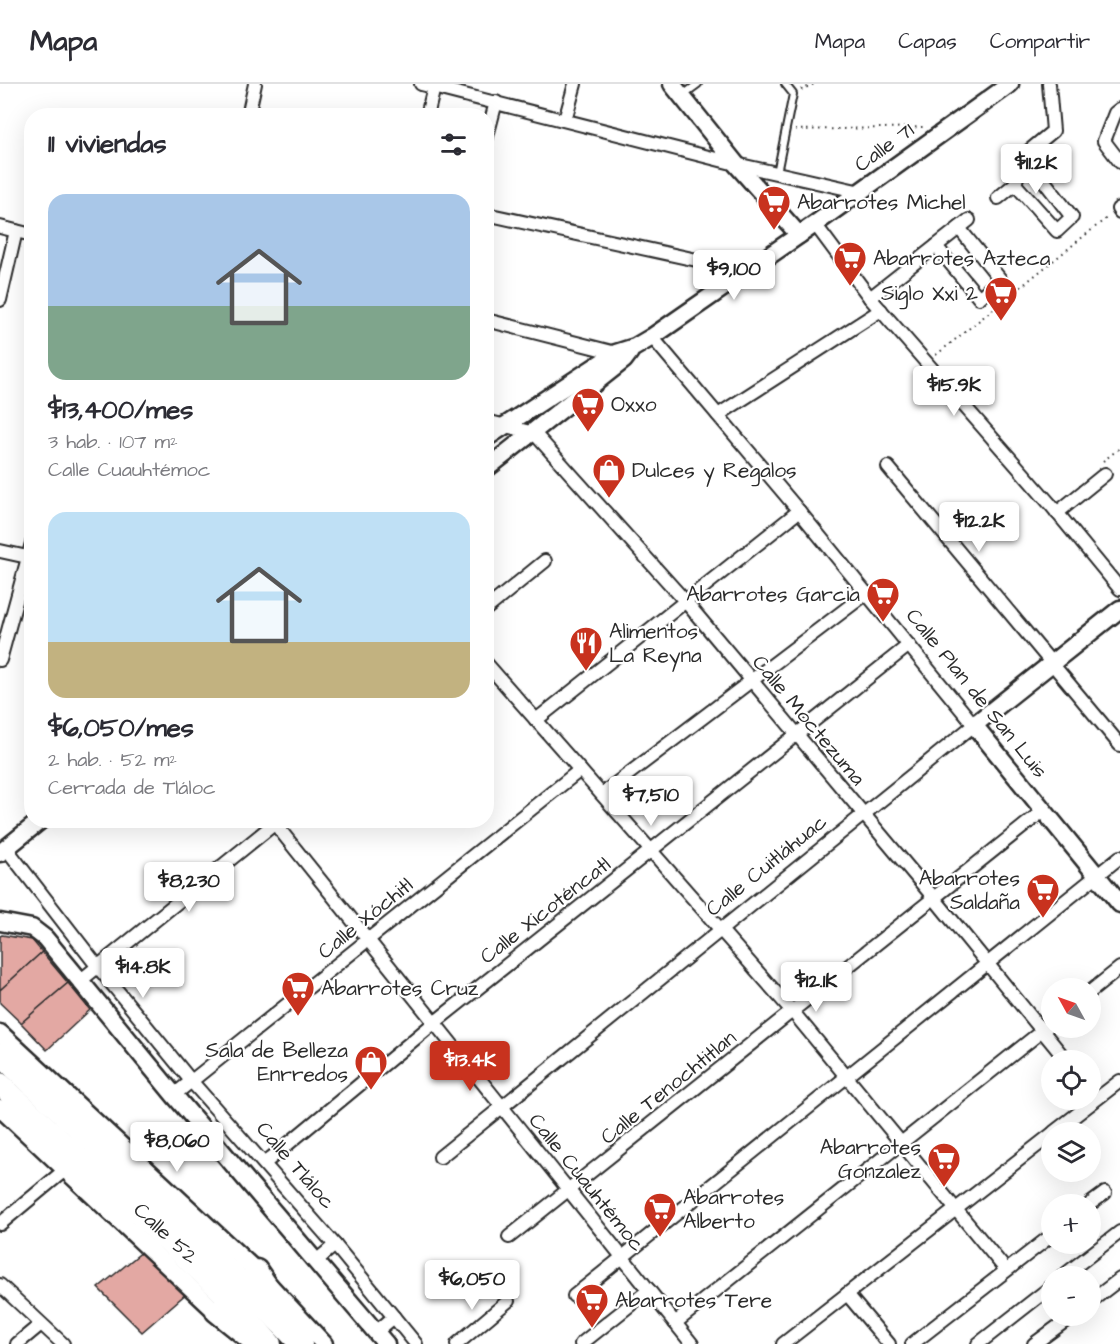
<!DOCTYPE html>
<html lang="es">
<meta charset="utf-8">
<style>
body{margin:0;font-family:"Architects Daughter",sans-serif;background:#f7f7f7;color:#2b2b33;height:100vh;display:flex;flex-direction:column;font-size:22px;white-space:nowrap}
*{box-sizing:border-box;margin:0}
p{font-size:20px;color:#7c7c81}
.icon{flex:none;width:33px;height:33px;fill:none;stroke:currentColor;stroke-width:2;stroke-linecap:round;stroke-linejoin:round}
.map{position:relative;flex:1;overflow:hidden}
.side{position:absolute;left:24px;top:24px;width:470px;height:720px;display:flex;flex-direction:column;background:#fff;border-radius:24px;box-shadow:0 6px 24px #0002}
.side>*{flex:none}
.needle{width:39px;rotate:310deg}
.controls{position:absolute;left:1041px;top:894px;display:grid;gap:12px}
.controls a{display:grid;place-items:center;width:60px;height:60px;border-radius:50%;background:#fff;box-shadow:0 6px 24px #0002;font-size:30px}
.price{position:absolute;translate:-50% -51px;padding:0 14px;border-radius:6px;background:#fff;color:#222;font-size:20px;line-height:39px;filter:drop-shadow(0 2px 3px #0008)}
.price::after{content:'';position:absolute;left:50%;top:36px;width:18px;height:14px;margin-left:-9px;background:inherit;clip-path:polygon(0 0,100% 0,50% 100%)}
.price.current{background:#c8321e;color:#fff}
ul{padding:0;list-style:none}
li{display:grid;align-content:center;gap:12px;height:318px;padding:0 24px}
li span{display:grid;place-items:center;height:186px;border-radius:18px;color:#555}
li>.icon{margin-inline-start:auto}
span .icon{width:108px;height:108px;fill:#fffc;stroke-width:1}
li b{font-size:26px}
h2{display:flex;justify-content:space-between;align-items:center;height:72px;padding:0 24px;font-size:26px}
header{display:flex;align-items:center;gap:36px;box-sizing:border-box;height:84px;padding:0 30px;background:#fff;border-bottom:2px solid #e1e1e2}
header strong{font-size:28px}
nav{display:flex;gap:33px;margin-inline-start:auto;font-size:21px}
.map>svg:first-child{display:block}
.building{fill:#e3a8a3;stroke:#2b2b2b;stroke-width:1.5}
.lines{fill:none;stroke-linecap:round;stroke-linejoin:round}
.lane-casing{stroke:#2b2b2b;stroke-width:10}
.street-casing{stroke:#2b2b2b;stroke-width:16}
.secondary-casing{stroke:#2b2b2b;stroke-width:21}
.highway-casing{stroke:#2b2b2b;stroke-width:27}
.path{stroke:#2b2b2b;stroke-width:2;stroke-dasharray:1.5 4.5;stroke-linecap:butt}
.lane{stroke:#fff;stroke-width:6}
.street{stroke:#fff;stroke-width:12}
.secondary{stroke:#fff;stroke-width:16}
.highway{stroke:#fff;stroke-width:22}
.labels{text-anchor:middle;stroke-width:4.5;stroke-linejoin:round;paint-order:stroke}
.street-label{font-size:21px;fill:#2b2b2b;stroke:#fff}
.poi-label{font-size:21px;fill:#2b2b2b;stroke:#fff;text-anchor:start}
</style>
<header>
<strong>Mapa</strong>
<nav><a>Mapa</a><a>Capas</a><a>Compartir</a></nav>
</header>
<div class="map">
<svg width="1120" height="1260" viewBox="0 0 1120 1260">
<rect width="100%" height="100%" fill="#fff"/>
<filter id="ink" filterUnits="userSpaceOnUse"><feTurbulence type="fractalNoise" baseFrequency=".0167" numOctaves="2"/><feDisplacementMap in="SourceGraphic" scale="12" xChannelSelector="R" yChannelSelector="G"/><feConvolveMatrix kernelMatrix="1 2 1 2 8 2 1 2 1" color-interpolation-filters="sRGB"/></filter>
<g filter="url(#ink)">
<!-- building -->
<g class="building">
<path d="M2,851L32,856L42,868L0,906V852Z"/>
<path d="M42,868L68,899L21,939L0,919V906Z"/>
<path d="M68,899L90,926L47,966L21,939Z"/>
<path d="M143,1167L188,1208L142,1248L98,1204Z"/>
</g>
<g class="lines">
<!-- lane casing -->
<g class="lane-casing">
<g id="lane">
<path d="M683,11L698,0"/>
<path d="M777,89L793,10L785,0"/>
</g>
</g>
<!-- street casing -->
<g class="street-casing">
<g id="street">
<path d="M421,0L736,80L861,108"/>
<path d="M1120,25L1115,29L1104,57L1120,78"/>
<path d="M248,32L255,0"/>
<path d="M427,32L434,3"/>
<path d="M565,36L575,0"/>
<path d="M486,56L496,18"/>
<path d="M1015,100L1057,147L1072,133L1024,71"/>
<path d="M998,114L1015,100L1024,71L1053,47L1049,0"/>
<path d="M1120,124L1118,125L1120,128"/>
<path d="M486,130L747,187"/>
<path d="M815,140L870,214L1050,420L1120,505"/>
<path d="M0,143L32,151"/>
<path d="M936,162L979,214L1000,195L959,144"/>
<path d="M870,214L969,136"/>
<path d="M0,216L16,147"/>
<path d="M486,236L616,269L618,271"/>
<path d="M718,331L881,226"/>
<path d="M486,337L534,349L686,518L934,814L1066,976"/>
<path d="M888,383L1120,661"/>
<path d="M1057,429L1105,390"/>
<path d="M0,467L32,474"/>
<path d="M486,525L545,477"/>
<path d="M0,576L32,459"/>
<path d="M486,579L793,928L1006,1186"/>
<path d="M536,636L799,427"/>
<path d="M602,710L867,509"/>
<path d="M272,736L692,1260"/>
<path d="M6,764L98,883L192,998L335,1161L416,1260"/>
<path d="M80,897L279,736"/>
<path d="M1090,908L1120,884"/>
<path d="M174,1011L580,686"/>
<path d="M1054,1048L1120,997"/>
<path d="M440,1073L974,641L799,427L652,253"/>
<path d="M265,1079L434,939L909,561"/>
<path d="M1090,1120L1105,1109"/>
<path d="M0,1140L66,1085"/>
<path d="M509,1153L1044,726"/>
<path d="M316,1177L335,1161"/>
<path d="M1063,1192L1120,1148"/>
<path d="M0,1201L63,1260"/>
<path d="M847,1210L889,1260"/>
<path d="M574,1212L1120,773"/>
<path d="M1090,1218L1120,1195"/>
<path d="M675,1239L1052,939"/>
<path d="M376,1248L394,1233"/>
<path d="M17,1260L41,1240"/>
<path d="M457,1260L508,1217"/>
<path d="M581,1260L649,1206"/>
<path d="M783,1260L1052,1050"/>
<path d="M912,1260L1052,1151"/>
<path d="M978,1260L1052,1202"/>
<path d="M1034,1260L1072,1232"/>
</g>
</g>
<!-- secondary casing -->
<g class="secondary-casing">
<g id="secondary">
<path d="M672,0L736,80L799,151"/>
<path d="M486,354L616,269L635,263L652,253L815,140L1010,0"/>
<path d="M486,385L624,276L630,268"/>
<path d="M1120,525L974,641L1120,820"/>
<path d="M0,769L41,736"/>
<path d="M0,838L32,844L45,854L174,1011L386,1260"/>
<path d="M0,949L256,1187L324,1260"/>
<path d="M0,1024L224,1235"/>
</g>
</g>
<!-- highway casing -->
<g class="highway-casing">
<g id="highway">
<path d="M0,970L243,1200L301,1260"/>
<path d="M0,1000L230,1215L270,1260"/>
<path d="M256,1187L281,1224"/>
<path d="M217,1227L253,1256"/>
</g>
</g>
<!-- path -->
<g class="path">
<path d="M801,6L814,0"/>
<path d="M795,46L924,43"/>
<path d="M936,271L1109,132"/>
<path d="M1103,377L1120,364"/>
</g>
<!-- lane -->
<use href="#lane" class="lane"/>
<!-- street -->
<use href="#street" class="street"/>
<!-- secondary -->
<use href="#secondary" class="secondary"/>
<!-- highway -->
<use href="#highway" class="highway"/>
</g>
</g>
<!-- icons -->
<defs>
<g id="supermarket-pin" transform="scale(1.725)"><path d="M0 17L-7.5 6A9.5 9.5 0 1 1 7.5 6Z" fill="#c8321e" stroke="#fff"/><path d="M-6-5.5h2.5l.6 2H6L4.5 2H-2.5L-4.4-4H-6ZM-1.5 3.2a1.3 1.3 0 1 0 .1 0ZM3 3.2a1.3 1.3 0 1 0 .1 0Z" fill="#fff"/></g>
<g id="shop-pin" transform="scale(1.725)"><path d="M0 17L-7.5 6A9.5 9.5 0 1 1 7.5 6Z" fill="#c8321e" stroke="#fff"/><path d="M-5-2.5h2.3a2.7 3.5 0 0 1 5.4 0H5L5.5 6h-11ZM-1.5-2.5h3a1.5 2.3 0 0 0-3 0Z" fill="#fff"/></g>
<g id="restaurant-pin" transform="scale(1.725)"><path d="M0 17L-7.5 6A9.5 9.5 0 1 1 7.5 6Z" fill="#c8321e" stroke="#fff"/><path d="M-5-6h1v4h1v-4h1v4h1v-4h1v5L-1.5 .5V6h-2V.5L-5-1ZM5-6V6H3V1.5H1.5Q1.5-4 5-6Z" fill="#fff"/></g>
</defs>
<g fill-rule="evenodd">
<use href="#supermarket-pin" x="774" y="118"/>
<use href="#supermarket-pin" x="850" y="174"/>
<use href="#supermarket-pin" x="1001" y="209"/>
<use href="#supermarket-pin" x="588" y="320"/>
<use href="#shop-pin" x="609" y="386"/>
<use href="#supermarket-pin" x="883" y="510"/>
<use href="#restaurant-pin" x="586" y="559"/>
<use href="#supermarket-pin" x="1043" y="806"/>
<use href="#supermarket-pin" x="298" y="904"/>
<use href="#shop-pin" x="371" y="978"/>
<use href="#supermarket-pin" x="944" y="1075"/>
<use href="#supermarket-pin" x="660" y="1125"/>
<use href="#supermarket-pin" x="592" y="1216"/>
</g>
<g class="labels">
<!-- street labels -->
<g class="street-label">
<text transform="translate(884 63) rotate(-36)" y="7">Calle 71</text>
<text transform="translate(977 609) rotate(51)" y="7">Calle Plan de San Luis</text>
<text transform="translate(809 636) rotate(50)" y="7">Calle Moctezuma</text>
<text transform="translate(766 781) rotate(-39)" y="7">Calle Cuitláhuac</text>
<text transform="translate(545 826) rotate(-38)" y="7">Calle Xicoténcatl</text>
<text transform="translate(365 834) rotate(-39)" y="7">Calle Xóchitl</text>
<text transform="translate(668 1003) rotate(-39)" y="7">Calle Tenochtitlan</text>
<text transform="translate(296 1081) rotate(49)" y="7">Calle Tláloc</text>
<text transform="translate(587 1098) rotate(51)" y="7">Calle Cuauhtémoc</text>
<text transform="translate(166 1149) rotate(43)" y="7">Calle 52</text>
</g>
<!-- poi labels -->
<g class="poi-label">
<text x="797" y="125">Abarrotes Michel</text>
<text x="873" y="181">Abarrotes Azteca</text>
<text x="978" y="216" text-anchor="end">Siglo Xxi 2</text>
<text x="611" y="327">Oxxo</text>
<text x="632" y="393">Dulces y Regalos</text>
<text x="860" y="517" text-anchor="end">Abarrotes Garcia</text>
<text x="609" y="554">Alimentos<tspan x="609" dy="24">La Reyna</tspan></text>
<text x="1020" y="801" text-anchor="end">Abarrotes<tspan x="1020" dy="24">Saldaña</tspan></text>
<text x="321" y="911">Abarrotes Cruz</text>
<text x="348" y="973" text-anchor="end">Sala de Belleza<tspan x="348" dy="24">Enrredos</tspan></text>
<text x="921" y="1070" text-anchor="end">Abarrotes<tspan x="921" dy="24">Gonzalez</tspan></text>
<text x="683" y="1120">Abarrotes<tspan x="683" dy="24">Alberto</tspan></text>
<text x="615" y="1223">Abarrotes Tere</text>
</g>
</g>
</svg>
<div class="controls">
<a><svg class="needle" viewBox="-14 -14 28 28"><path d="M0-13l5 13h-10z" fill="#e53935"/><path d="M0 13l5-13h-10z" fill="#7c7c81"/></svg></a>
<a><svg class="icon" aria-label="locate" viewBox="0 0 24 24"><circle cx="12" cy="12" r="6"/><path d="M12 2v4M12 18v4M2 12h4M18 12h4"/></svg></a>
<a><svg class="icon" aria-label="layers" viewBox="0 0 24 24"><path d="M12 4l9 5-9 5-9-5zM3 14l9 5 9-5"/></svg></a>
<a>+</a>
<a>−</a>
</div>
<b class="price" style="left:1036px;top:111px">$11.2K</b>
<b class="price" style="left:734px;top:217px">$9,100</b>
<b class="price" style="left:954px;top:333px">$15.9K</b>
<b class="price" style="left:979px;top:469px">$12.2K</b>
<b class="price" style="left:651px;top:743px">$7,510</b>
<b class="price" style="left:189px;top:829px">$8,230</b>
<b class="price" style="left:143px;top:915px">$14.8K</b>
<b class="price" style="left:816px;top:929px">$12.1K</b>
<b class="price current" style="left:470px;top:1008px">$13.4K</b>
<b class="price" style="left:177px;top:1089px">$8,060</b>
<b class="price" style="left:472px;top:1227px">$6,050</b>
<section class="side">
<h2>11 viviendas<svg class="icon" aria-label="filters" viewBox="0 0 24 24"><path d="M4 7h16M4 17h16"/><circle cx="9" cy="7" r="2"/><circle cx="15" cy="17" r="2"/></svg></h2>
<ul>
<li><span style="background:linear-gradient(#a9c7e8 60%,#7fa58c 0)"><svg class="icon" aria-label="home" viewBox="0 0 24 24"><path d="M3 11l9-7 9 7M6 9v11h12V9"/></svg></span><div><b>$13,400/mes</b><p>3 hab. · 107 m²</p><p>Calle Cuauhtémoc</p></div></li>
<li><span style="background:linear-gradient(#bfe0f5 70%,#c2b280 0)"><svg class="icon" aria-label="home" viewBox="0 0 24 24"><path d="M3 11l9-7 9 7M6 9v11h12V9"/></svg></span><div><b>$6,050/mes</b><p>2 hab. · 52 m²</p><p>Cerrada de Tláloc</p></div></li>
</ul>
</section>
</div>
